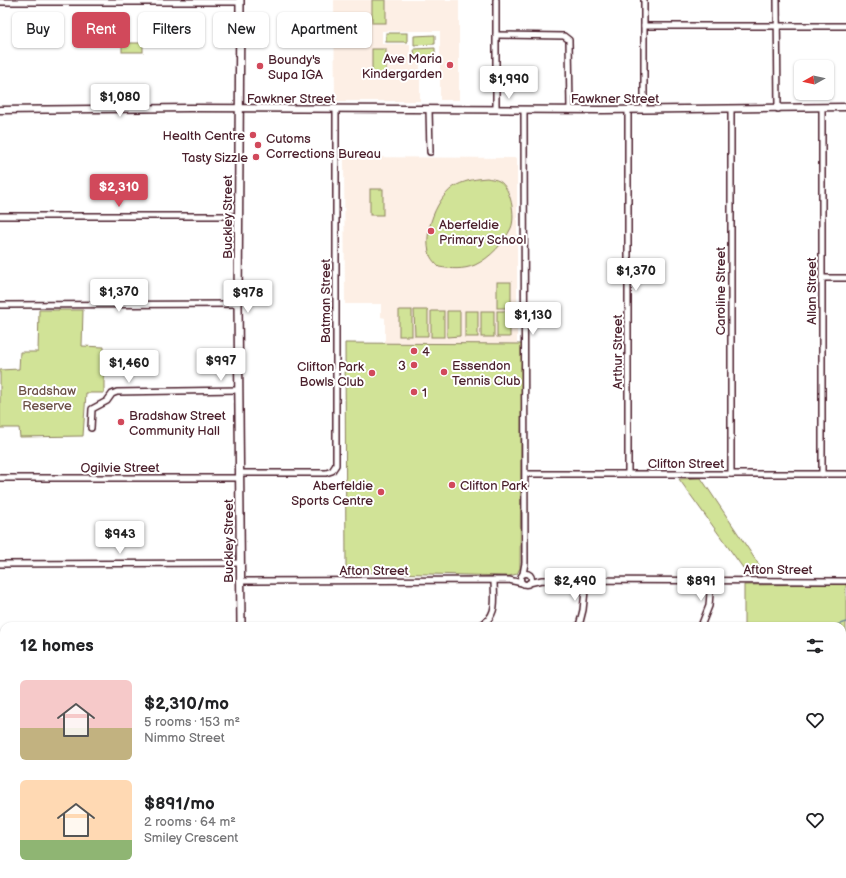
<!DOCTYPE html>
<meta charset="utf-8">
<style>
body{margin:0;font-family:"Balsamiq Sans",sans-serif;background:#f6f6f6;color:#202124;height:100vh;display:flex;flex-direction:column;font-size:15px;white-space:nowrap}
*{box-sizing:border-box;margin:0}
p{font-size:13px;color:#757577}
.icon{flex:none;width:22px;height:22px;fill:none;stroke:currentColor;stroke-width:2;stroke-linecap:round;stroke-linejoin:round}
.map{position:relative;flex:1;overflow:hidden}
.details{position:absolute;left:0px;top:622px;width:846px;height:256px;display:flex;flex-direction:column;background:#fff;border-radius:12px 12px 0 0;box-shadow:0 1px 3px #0004}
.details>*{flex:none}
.hud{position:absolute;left:12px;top:12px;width:400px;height:36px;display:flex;gap:8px}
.needle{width:26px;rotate:262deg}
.fabs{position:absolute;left:794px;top:60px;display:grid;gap:8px}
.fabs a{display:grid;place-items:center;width:40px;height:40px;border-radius:6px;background:#fff;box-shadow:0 1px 3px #0004;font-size:20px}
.price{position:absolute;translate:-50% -34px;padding:0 9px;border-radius:4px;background:#fff;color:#222;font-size:13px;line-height:26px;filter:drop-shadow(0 1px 2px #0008)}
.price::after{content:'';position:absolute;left:50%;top:24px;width:12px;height:9px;margin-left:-6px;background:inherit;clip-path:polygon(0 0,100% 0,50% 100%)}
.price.current{background:#d1495b;color:#fff}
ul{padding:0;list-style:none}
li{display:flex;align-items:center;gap:12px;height:100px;padding:0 20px}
li span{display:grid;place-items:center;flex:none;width:112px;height:80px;border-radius:6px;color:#555}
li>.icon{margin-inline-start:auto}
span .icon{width:48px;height:48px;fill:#fffc;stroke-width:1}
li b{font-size:17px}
h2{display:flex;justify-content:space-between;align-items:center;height:48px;padding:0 20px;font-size:17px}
.pill{padding:0 14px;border-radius:6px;background:#fff;box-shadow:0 1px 3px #0004;font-size:14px;line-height:36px}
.pill.current{background:#d1495b;color:#fff}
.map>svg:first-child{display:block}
.built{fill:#fdefe5}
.green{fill:#d1e397;stroke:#8e8161}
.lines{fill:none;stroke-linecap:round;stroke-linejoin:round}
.stream{stroke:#6e869c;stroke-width:1.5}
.minor-casing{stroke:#4a1f2b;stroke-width:8}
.tertiary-casing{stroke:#4a1f2b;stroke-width:9}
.secondary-casing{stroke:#4a1f2b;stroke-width:10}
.minor{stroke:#fff;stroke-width:5}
.tertiary{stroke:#fff;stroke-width:6}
.secondary{stroke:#fff;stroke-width:7}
.poi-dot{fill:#d1495b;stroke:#fff;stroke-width:1.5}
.labels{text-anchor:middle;stroke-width:4;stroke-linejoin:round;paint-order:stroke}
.poi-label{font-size:13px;fill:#4a1f2b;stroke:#fff;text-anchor:start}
.street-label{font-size:13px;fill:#4a1f2b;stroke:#fff}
.park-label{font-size:13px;fill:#6c5046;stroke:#fff}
</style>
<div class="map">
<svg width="846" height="878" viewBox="0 0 846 878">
<rect width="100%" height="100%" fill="#fff"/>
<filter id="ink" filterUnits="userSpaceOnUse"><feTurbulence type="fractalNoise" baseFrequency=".025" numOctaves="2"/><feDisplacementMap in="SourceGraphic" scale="8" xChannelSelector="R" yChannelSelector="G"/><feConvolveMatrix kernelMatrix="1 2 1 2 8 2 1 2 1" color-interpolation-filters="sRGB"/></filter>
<g filter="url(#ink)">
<!-- built -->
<g class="built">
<path d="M334,0H459V100H440V31H382V44H410V59H420V101H335Z"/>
<path d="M344,157L517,158V344H385V318L381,317V304H345Z"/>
</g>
<!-- green -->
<g class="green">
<rect x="372" y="0" width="14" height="23"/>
<rect x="386" y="33" width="21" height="9"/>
<path d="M435,35V44L414,45V36Z"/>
<rect x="122" y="43" width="21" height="9"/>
<path d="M435,48V57L415,58L414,49Z"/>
<rect x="372" y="49" width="14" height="25"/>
<path d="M487,178C490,179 496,179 499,181C511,187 516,217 511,228C504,243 490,258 475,265C463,270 451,269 439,267C436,264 431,259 430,255C422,234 437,195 457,185C467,180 476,179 487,178Z"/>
<rect x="370" y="189" width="13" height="26"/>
<rect x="497" y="282" width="14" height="26"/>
<path d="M39,310H83L82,346L104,347V393H86L83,436L20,437L19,428H0V370L19,369L20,352H38Z"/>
<rect x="399" y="310" width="13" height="26"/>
<path d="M414,310H428V336H415Z"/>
<rect x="431" y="311" width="13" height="26"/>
<path d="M447,311H460V336L447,337Z"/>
<rect x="465" y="311" width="13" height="26"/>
<rect x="481" y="311" width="13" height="26"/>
<rect x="497" y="311" width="13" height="26"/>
<path d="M345,343L522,344L520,568L517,574L509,576L346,572Z"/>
<path d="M701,478L763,571L746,572L679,479Z"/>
<path d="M846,584V878H449L453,874H842V626H744V585Z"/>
<rect x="289" y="874" width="90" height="4"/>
</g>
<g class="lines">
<!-- stream -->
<path class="stream" d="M834,626L846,622"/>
<!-- minor casing -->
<g class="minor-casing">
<g id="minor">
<path d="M777,0L778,109"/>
<path d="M0,2H240"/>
<path d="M644,26H846"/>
<path d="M496,35L564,36L569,40L570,110"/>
<path d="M822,108V474"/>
<path d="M429,109L430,152"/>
<path d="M496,109V0"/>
<path d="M644,109V0"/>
<path d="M628,110V474"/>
<path d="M0,216H239"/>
<path d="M822,278H846"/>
<path d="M0,305L238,304"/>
<path d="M91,428L92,409L107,401L112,394L117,392L239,390"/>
<path d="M239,473H326L332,471L336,465V109"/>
<path d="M526,474H846"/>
<path d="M731,474V109"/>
<path d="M0,478H239"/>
<path d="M0,564L240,563"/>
<circle cx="526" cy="579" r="5.5"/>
<path d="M523,574L525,563L524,110"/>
<path d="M240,581L509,580L522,583"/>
<path d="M529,583L542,580L846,581"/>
<path d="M479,626C499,617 494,599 494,580"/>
<path d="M579,626L583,610L586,581"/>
<path d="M701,626L709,606L711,580"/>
<path d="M68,874V878"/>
<path d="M400,874V878"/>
<path d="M153,878V874"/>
</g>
</g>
<!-- tertiary casing -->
<g class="tertiary-casing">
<path id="tertiary" d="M0,110L190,108L603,110L846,107"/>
</g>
<!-- secondary casing -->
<g class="secondary-casing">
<g id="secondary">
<path d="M240,0L238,304L241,626"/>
<path d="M0,653H4"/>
<path d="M244,874V878"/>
<path d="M238,878V874"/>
</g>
</g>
<!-- minor -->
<use href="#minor" class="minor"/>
<!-- tertiary -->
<use href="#tertiary" class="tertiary"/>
<!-- secondary -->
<use href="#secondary" class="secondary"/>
</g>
</g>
<!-- markers -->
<g class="poi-dot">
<circle cx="450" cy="65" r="4"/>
<circle cx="260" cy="66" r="4"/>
<circle cx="253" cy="135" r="4"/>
<circle cx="258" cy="145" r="4"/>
<circle cx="256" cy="157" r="4"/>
<circle cx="431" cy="231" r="4"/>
<circle cx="414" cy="351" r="4"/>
<circle cx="414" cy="365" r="4"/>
<circle cx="444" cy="372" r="4"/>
<circle cx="372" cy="373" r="4"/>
<circle cx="414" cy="392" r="4"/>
<circle cx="121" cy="422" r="4"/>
<circle cx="452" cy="485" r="4"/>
<circle cx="381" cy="492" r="4"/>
</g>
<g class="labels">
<!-- poi labels -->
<g class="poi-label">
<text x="442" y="63" text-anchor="end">Ave Maria<tspan x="442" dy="15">Kindergarden</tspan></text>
<text x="268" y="64">Boundy's<tspan x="268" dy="15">Supa IGA</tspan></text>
<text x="245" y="140" text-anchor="end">Health Centre</text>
<text x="266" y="143">Cutoms<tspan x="266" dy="15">Corrections Bureau</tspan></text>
<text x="248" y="162" text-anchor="end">Tasty Sizzle</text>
<text x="439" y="229">Aberfeldie<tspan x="439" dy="15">Primary School</tspan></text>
<text x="422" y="356">4</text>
<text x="406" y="370" text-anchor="end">3</text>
<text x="452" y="370">Essendon<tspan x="452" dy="15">Tennis Club</tspan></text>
<text x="364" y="371" text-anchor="end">Clifton Park<tspan x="364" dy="15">Bowls Club</tspan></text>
<text x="422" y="397">1</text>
<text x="129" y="420">Bradshaw Street<tspan x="129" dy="15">Community Hall</tspan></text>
<text x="373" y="490" text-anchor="end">Aberfeldie<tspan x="373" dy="15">Sports Centre</tspan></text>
<text x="460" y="490">Clifton Park</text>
</g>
<!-- street labels -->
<g class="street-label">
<text x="291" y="103">Fawkner Street</text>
<text x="615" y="103">Fawkner Street</text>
<text transform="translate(227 217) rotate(-90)" y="5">Buckley Street</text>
<text transform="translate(720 291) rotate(-90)" y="5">Caroline Street</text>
<text transform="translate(811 291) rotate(-90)" y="5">Allan Street</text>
<text transform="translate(325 301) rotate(-90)" y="5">Batman Street</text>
<text transform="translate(617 352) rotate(-90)" y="5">Arthur Street</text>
<text x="686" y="468">Clifton Street</text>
<text x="120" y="472">Ogilvie Street</text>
<text transform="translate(228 541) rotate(-90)" y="5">Buckley Street</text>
<text x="778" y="574">Afton Street</text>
<text x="374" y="575">Afton Street</text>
</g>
<!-- park labels -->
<g class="park-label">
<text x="47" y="395">Bradshaw<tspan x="47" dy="15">Reserve</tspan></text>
</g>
</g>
</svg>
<div class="fabs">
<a><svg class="needle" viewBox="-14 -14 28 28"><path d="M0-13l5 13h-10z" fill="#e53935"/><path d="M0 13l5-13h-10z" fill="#757577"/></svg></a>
</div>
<b class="price" style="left:509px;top:100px">$1,990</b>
<b class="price" style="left:120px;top:118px">$1,080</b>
<b class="price current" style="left:119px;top:208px">$2,310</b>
<b class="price" style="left:636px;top:292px">$1,370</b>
<b class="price" style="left:119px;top:313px">$1,370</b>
<b class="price" style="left:248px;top:314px">$978</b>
<b class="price" style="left:533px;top:336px">$1,130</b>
<b class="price" style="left:221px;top:382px">$997</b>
<b class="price" style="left:129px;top:384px">$1,460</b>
<b class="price" style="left:120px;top:555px">$943</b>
<b class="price" style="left:575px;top:602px">$2,490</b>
<b class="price" style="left:701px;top:602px">$891</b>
<div class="hud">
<a class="pill">Buy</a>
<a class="pill current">Rent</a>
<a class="pill">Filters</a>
<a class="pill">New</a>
<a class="pill">Apartment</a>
</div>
<section class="details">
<h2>12 homes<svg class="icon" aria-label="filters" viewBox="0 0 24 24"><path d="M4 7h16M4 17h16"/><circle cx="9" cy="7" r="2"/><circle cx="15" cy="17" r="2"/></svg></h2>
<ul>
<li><span style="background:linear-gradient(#f6c9c9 60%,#c2b280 0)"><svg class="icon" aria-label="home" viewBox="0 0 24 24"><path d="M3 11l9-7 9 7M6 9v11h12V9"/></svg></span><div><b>$2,310/mo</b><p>5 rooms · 153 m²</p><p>Nimmo Street</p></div><svg class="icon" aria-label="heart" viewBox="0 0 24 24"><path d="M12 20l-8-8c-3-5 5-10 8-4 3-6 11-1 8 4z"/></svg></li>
<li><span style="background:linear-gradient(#ffd9b3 75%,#8fb573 0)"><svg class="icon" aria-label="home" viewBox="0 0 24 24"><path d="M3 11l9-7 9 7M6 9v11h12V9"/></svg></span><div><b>$891/mo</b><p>2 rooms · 64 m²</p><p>Smiley Crescent</p></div><svg class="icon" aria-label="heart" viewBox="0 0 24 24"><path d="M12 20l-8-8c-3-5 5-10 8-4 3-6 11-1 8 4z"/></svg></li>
</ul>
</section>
</div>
